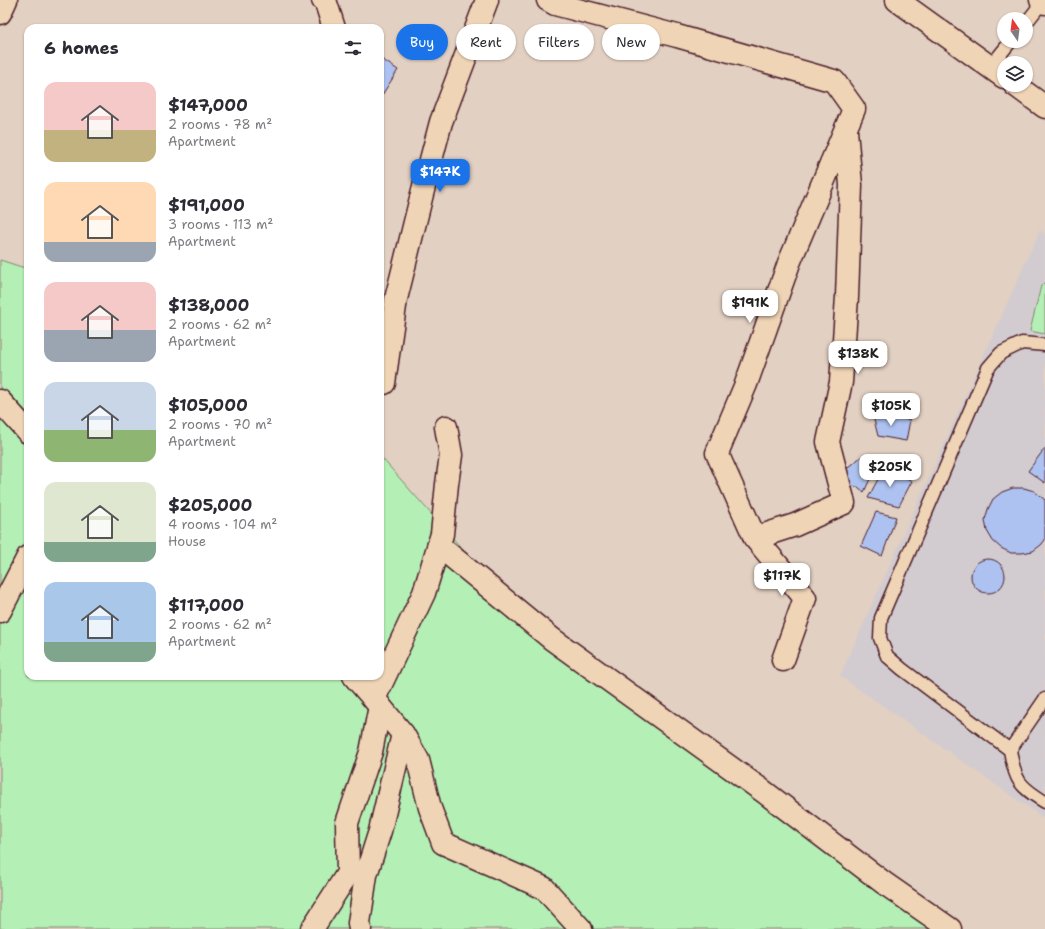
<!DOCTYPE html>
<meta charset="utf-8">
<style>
body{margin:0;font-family:"Shantell Sans",sans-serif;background:#f2f2f3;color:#2b2b33;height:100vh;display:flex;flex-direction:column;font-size:15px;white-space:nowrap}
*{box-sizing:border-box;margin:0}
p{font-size:13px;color:#7c7c81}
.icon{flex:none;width:22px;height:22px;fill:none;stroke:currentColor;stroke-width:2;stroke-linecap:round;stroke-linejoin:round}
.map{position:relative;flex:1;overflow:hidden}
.drawer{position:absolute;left:24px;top:24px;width:360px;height:656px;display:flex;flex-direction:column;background:#fff;border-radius:12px;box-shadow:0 1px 3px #0004}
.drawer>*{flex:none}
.banner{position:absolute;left:396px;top:24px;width:380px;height:36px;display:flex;gap:8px}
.needle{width:26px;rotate:346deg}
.fabs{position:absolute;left:997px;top:12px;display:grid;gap:8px}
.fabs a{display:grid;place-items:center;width:36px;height:36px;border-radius:50%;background:#fff;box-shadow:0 1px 3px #0004;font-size:20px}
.price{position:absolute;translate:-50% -34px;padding:0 9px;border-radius:8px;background:#fff;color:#222;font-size:13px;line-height:26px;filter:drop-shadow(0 1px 2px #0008)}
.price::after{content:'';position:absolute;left:50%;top:24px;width:12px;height:9px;margin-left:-6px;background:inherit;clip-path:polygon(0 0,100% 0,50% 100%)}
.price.current{background:#1a73e8;color:#fff}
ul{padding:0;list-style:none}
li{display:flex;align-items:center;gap:12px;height:100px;padding:0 20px}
li span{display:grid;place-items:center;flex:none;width:112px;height:80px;border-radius:12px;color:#555}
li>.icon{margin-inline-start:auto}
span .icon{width:48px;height:48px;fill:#fffc;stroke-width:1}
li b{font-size:17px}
h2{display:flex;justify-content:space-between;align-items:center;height:48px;padding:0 20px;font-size:17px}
.chip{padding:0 14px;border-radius:18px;background:#fff;box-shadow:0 1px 3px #0004;font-size:14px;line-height:36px}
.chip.current{background:#1a73e8;color:#fff}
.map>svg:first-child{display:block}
.built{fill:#d2ccd0}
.green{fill:#b4f0b5;stroke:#7f8870}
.building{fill:#aec2f1;stroke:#4a1f2b}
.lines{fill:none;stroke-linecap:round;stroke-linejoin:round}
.service-casing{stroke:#4a1f2b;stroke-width:15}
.minor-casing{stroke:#4a1f2b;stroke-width:25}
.trunk-casing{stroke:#4a1f2b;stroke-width:25}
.service{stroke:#efd4b6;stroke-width:12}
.minor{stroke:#efd4b6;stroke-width:22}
.trunk{stroke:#efd4b6;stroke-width:22}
</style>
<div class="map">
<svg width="1045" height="929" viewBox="0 0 1045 929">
<rect width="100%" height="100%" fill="#e2d0c2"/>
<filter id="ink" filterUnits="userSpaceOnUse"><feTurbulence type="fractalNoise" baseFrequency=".025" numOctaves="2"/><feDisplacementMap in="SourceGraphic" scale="8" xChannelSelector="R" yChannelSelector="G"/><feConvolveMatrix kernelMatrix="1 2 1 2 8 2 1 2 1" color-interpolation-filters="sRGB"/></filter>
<g filter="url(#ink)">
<!-- built -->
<path class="built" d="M1040,230L1045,234V819L840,676Z"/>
<!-- green -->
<g class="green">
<path d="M0,260L28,269V676H380V456L556,655L936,929H0Z"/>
<path d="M1045,282V334L1030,331L1041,286Z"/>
</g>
<!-- building -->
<g class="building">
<path d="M380,58L398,70L380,98Z"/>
<path d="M872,412L910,420L906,441L878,436Z"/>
<path d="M1045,448V483L1028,471Z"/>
<path d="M861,457L876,466L864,492L858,487L846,485L844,470Z"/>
<path d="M885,466L912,481L899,506L868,498Z"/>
<path d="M1013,488H1024L1034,491L1045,500V540L1041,545L1033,551L1022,553H1011L1001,548L993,541L987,531L985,520L988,509L993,499L1002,492Z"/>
<path d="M876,512L896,517L882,556L861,546Z"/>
<circle cx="988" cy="576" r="17"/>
</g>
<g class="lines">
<!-- service casing -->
<g class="service-casing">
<g id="service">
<path d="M1026,23L1044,0"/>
<path d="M990,67L1011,41"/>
<path d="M1045,699L1010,750C1015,781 1019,786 1045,802"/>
<path d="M1010,750L902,669L887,656L880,638L881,618L988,368L1001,353L1022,343L1045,345"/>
</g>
</g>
<!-- minor casing -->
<g class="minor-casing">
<g id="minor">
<path d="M323,0L326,3L334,28"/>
<path d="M548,0L555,4L677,36L834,81L854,109L789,263L746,384L717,453L755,538L805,598L783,660"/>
<path d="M0,13L6,0"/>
<path d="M384,383L396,299L422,194L441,122L487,0"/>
<path d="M0,401L28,432"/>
<path d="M755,538L795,525L844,503L828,442L841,382L847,297L851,185L846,131"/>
<path d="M439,546L552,639L763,791L884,883L950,929"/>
<path d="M0,611L28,557"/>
<path d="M403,734L418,760L430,808L443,843L544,888L581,929"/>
<path d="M312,929L348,873L347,823L371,752L380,706L354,676"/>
<path d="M360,929L359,923L366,875L380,831L403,734L374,699L424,593L442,534L447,484L451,455L446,427"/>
</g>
</g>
<!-- trunk casing -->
<g class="trunk-casing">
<g id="trunk">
<path d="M897,0L1004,77"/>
<path d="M1041,0L1045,3"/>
<path d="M1015,85L1045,107"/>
</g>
</g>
<!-- service -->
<use href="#service" class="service"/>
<!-- minor -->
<use href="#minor" class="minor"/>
<!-- trunk -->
<use href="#trunk" class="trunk"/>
</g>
</g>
</svg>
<div class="fabs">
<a><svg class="needle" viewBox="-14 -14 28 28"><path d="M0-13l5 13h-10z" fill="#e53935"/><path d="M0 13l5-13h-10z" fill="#7c7c81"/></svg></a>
<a><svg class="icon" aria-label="layers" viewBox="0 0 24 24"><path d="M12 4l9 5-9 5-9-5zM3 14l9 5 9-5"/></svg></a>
</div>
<b class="price current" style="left:440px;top:193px">$147K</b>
<b class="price" style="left:750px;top:324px">$191K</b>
<b class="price" style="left:858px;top:375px">$138K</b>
<b class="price" style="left:891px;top:427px">$105K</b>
<b class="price" style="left:890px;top:488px">$205K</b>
<b class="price" style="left:782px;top:597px">$117K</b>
<div class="banner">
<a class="chip current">Buy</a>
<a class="chip">Rent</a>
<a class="chip">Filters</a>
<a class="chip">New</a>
</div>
<section class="drawer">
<h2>6 homes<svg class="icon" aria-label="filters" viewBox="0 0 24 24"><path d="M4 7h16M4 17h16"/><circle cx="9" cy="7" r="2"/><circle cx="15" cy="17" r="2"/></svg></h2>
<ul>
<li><span style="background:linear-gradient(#f6c9c9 60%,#c2b280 0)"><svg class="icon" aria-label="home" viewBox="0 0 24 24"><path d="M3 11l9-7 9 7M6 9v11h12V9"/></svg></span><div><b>$147,000</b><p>2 rooms · 78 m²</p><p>Apartment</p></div></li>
<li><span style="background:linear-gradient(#ffd9b3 75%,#9aa5b1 0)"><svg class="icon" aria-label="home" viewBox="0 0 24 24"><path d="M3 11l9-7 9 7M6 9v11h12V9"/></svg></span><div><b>$191,000</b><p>3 rooms · 113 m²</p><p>Apartment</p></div></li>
<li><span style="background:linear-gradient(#f6c9c9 60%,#9aa5b1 0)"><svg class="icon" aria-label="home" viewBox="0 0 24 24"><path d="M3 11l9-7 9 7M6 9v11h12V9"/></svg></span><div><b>$138,000</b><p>2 rooms · 62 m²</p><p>Apartment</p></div></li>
<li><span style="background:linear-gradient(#c9d6e8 60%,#8fb573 0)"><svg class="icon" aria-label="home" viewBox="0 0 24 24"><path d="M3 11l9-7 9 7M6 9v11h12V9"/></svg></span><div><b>$105,000</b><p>2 rooms · 70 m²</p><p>Apartment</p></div></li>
<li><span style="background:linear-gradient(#dfe7d0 75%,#7fa58c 0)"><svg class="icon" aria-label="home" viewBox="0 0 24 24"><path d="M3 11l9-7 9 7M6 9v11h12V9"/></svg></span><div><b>$205,000</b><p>4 rooms · 104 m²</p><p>House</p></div></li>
<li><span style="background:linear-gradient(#a9c7e8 75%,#7fa58c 0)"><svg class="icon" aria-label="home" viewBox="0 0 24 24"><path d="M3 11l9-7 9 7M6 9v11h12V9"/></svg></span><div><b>$117,000</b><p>2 rooms · 62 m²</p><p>Apartment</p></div></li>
</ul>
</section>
</div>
